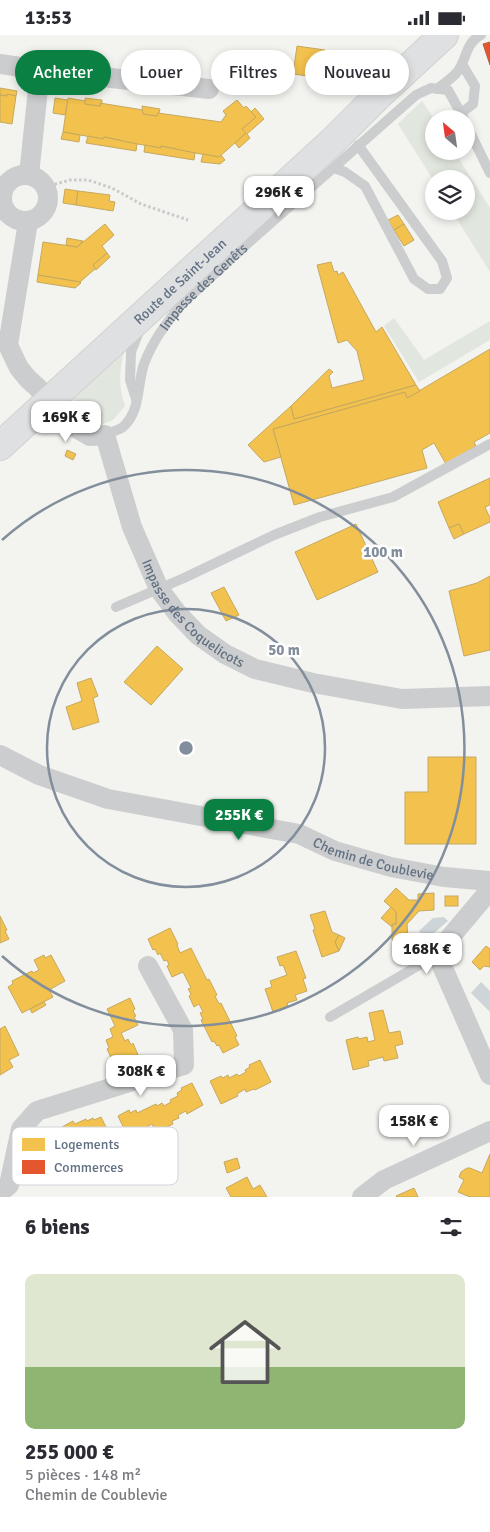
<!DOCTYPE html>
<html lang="fr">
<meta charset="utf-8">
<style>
body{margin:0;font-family:Signika,sans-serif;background:#f7f7f7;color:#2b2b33;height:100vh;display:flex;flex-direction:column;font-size:19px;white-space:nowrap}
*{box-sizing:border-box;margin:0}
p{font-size:16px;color:#7c7c81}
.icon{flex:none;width:28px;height:28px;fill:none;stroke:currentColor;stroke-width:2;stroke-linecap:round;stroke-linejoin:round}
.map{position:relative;height:1162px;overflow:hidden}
.panel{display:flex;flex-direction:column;background:#fff;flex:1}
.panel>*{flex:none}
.hud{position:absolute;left:15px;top:15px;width:460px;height:45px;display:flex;gap:10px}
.needle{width:32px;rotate:331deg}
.tools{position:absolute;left:425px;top:75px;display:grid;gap:10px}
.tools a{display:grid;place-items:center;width:50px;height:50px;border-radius:50%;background:#fff;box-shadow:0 2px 8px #0003;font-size:25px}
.price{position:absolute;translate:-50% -42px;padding:0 11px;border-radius:10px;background:#fff;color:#222;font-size:16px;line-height:32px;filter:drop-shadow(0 1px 2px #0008)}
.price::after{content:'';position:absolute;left:50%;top:30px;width:15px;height:11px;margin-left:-8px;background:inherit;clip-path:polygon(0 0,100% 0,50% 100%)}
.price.current{background:#0b8043;color:#fff}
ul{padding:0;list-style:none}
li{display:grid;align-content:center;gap:10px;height:265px;padding:0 25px}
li+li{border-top:1px solid #e1e1e2}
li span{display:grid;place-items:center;height:155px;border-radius:10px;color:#555}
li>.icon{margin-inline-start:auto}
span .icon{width:90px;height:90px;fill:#fffc;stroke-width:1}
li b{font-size:21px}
h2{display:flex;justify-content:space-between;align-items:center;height:60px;padding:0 25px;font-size:21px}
.pill{padding:0 18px;border-radius:22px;background:#fff;box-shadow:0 2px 8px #0003;font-size:18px;line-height:45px}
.pill.current{background:#0b8043;color:#fff}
.status{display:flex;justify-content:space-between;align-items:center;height:35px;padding:0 25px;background:#fff;direction:ltr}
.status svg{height:14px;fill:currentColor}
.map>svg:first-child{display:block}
.green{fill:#e1e6de}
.water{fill:#ced5d8}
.homes{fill:#f2c14e;stroke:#c6a95e}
.shops{fill:#e4572e;stroke:#bd5e47}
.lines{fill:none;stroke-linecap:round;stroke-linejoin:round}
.secondary-casing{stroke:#d1d1d1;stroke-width:30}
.path{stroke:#cacacb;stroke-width:3;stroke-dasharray:2.5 2.5;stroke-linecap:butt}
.lane{stroke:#cccdce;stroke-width:10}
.street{stroke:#cccdce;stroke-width:20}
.secondary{stroke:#dfe0e1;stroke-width:28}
.ring{fill:none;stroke:#828e9b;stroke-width:2.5}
.labels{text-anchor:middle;stroke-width:5;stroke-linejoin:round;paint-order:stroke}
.street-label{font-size:14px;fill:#617082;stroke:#fff}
.key{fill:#fff;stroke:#d0d4da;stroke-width:1}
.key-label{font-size:14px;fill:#617082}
.centre{fill:#828e9b;stroke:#fff;stroke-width:2.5}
.ring-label{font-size:15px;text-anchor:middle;font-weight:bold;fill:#828e9b;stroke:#fff;stroke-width:5;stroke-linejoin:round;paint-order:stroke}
</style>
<div class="status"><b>13:53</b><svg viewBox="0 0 49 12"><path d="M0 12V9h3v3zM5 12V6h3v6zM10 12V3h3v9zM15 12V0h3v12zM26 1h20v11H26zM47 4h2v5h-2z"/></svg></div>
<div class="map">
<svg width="490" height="1162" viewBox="0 0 490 1162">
<rect width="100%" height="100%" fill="#f3f3f0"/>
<!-- green -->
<g class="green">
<path d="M422,66L434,84V116H454L490,173V237L452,176H466V144H434V146L398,89Z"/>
<path d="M394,283L424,325L490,286V305L419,347L384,291Z"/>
<path d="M125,314C119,335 118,350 125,371L113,385L101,390L85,386L75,373L74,353Z"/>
</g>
<!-- water -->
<g class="water">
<path d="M444,882L448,886L427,904L419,896L433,883Z"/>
<path d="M481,947L490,956V977L471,958Z"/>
</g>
<!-- homes -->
<g class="homes">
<path d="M297,11L325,15L322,43L293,39Z"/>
<path d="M0,53L17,56L16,61L0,60Z"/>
<path d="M7,59L16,61L12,89L0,87V60L7,61Z"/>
<path d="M55,63L68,65L65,80L53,78Z"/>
<path d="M68,63L86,66L85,69L100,71V68L143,75V79L157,81L158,78L221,87L226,80L223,76L237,65L244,73L246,71L256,82L242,94L246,98L219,122L177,115V114L161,111V113L120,106V105L104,102L103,104L63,97Z"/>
<path d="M85,63L102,65V69L100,68V71L85,69Z"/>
<path d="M142,71L160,74L159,78H158L157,81L143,79Z"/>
<path d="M255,73L264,84L247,99L250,103L239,113L235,108L246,98L242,94L256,82L251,77Z"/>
<path d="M63,97L80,100L79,107L61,104Z"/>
<path d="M88,101L103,104L104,102L137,109L136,116L86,108Z"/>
<path d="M145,110L161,113V111L195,118L194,125L144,117Z"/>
<path d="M203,119L219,122L221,120L225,125L220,129L201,127Z"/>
<path d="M65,154L78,156L76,170L63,168Z"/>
<path d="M78,156L110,160L109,166L115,167L113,176L76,170Z"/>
<path d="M398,180L404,189L394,195L388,185Z"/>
<path d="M105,189L114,200L102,211L107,218L93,230L96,233L80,247L38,240L43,207L77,212Z"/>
<path d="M404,189L414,205L404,211L394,195Z"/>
<path d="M67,203L83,206L77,212L66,210Z"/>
<path d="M107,218L110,222L96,235L93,230Z"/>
<path d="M331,227L334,237L337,236L338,240L343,237L376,297L382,292L416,350L294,384L291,371L329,334L333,337L329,341L332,353L364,345L357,316L347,305L338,308L317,230Z"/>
<path d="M38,240L80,247L81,248L75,253L37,247Z"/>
<path d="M490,314V398L474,407L476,411L446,429L434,408L422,415L427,433L294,470L273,394L405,357L407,363Z"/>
<path d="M416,350L420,356L407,363L405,357L273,394L281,422L264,427L248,410L291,371L294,384Z"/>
<path d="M67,415L76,419L73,425L65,421Z"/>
<path d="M490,443V470L485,472L490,483V487L464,499L459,489L449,493L438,467Z"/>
<path d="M356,489L378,537L317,565L295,517Z"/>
<path d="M459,489L464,499L454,504L449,493Z"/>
<path d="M490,541V615L464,621L449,556L477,548Z"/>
<path d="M224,552L239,580L226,586L211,558Z"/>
<path d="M157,611L183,634L151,670L124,647Z"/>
<path d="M91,643L98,661L93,663L99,687L73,695L66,672L82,666L77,648Z"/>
<path d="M428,722H476V809H405V757H428Z"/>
<path d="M396,853L409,865H418V859L434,858V875L419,876L407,889L408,904L392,905V889H396V877L384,866Z"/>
<rect x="445" y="861" width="13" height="10"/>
<path d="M391,872L396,877V889H392V892L381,883Z"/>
<path d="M325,876L332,897L339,900L335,907L339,916L322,922L313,895L315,894L310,880Z"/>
<path d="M0,881L7,895L5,896L9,904L0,908Z"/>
<path d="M170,893L178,909L177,910L180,918L191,913L207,945L209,944L217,960L215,961L219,969L221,968L237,1001L235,1002L239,1010L223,1018L219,1010L217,1011L214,1006L212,1007L201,985L203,984L200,978L203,977L199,969L194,972L189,961L191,959L188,954L191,953L183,937L172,942L167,931L169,930L167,925L164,926L160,918L158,920L155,914L153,915L148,904Z"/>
<path d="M339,900L345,903L339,916L335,907Z"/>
<path d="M486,911L490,914V932L484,931L480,935L472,927Z"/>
<path d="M296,916L306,943L303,944L307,956L295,960L297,965L287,968L288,972L273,977L265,954L272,952L270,946L287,940L283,930L280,931L277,922Z"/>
<path d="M44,920L45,923L51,920L65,946L49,955L53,962L22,978L8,952L13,949L12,946L32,936L33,938L39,935L34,925Z"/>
<path d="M130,963L135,974L133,976L136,981L134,982L138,990L121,998L125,1006L128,1004L131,1010L133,1008L138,1020L115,1031L107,1014L109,1013L106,1005L113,1002L110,994L115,991L107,974Z"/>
<path d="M44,967L46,970L32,978L30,974Z"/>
<path d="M383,975L389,998L400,996L403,1009L395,1011L398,1023L384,1026L383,1022L368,1026L369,1031L353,1035L346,1005L358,1002L359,1004L367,1002L368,1007L375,1005L369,978Z"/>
<path d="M5,991L19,1020L9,1025L13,1032L0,1040V994Z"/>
<path d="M260,1025L271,1047L255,1055L254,1054L246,1057L245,1054L237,1059L238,1061L221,1069L210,1046L221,1041L223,1043L228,1040L229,1043L237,1039L239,1041L246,1037L245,1035L250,1032L249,1030Z"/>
<path d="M192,1048L203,1070L187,1079L186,1076L178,1080L179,1083L172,1086L173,1089L156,1097L152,1089L145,1093L146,1095L129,1104L118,1081L129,1075L130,1078L136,1075L137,1078L156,1069L157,1071L162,1068L164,1071L171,1067L170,1065L178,1061L177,1058L182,1055L181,1053Z"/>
<path d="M101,1082L109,1098L102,1102L103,1103L86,1112L85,1110L68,1118V1116L60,1120L65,1129L48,1137L47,1135L39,1139L31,1123L39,1119L38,1117L43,1114L42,1112L53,1106L52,1103L59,1099L58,1097L63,1094L62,1092L73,1086L75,1089L86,1084L87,1086L93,1083L94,1085Z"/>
<path d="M490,1119V1162H470L458,1157L464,1145L459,1142L461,1137L467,1133H470L482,1138Z"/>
<path d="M237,1123L240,1133L227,1138L224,1127Z"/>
<path d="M247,1142L253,1154L260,1150L267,1162H231L226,1153Z"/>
<path d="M414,1153L418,1162H397L396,1161Z"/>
</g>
<!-- shops -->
<path class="shops" d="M490,7V30L483,9Z"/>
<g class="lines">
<!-- secondary casing -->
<g class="secondary-casing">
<g id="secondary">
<path id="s4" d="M0,411L333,106L380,59L444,0"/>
</g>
</g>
<!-- path -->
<path class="path" d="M45,152L70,145H88L112,153L141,169L188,185"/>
<!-- lane -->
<g class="lane">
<path d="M437,54C444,48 453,43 458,36C467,23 466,7 481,0"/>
<path d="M461,78L473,69L475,51L462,29"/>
<path d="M466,89L490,138"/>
<path d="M334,133L345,137L365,151L414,244L428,254H440L447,243L442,226L358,110"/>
<path d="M136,364L130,345L131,317L140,294"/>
<path id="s1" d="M105,400C111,397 119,395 123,392C141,376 137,349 144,329C153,305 167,286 184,267L247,209L416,60L431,53L448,55L464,84"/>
<path d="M116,572L184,543L274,500L320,482L393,462L490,409"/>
<path d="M330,982L440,918"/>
</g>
<!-- street -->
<g class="street">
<path d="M0,29L40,35"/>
<circle cx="25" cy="163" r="23"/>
<path d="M29,140L40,35L209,54"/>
<path id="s2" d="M28,187L8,310L19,333L28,344L37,352L71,390L90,401L105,400L132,492L159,554L177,578L198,600L225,619L255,634L313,648L402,664L490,661"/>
<path id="s3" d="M0,720L39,740L108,764L299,799L335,816L391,832L444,842L490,846"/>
<path d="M490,855L441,913L439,924L490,1040"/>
<path d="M0,1157L9,1150L21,1094L37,1076L184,1030L183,995L148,931"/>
<path d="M362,1162L384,1145L490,1096"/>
</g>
<!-- secondary -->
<use href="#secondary" class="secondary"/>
</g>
<!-- distance rings -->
<g class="ring">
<circle cx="186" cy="713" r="139"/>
<path d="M2 505A278 278 0 1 1 2 921"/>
</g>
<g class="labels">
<!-- street labels -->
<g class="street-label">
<text dy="5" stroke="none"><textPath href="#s4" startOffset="244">Route de Saint-Jean</textPath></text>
<text dy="5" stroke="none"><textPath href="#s1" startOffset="186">Impasse des Genêts</textPath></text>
<text dy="5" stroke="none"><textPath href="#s2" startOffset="469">Impasse des Coquelicots</textPath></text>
<text dy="5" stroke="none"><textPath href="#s3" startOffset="390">Chemin de Coublevie</textPath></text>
</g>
</g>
<!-- legend -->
<rect x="12" y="1092" width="166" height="58" rx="8" class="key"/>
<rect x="22" y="1103" width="23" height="13" fill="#f2c14e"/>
<rect x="22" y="1125" width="23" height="14" fill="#e4572e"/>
<g class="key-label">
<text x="54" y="1114">Logements</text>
<text x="54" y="1137">Commerces</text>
</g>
<circle cx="186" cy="713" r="8" class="centre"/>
<g class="ring-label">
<text x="383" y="522">100 m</text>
<text x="284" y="620">50 m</text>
</g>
</svg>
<div class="tools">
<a><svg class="needle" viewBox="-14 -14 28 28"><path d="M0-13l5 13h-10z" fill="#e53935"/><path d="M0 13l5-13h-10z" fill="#7c7c81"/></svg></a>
<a><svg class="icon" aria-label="layers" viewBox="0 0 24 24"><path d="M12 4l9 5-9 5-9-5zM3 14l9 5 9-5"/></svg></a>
</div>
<b class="price" style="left:279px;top:183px">296K €</b>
<b class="price" style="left:66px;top:408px">169K €</b>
<b class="price current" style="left:239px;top:806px">255K €</b>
<b class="price" style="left:427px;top:940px">168K €</b>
<b class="price" style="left:141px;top:1062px">308K €</b>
<b class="price" style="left:414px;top:1112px">158K €</b>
<div class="hud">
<a class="pill current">Acheter</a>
<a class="pill">Louer</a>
<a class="pill">Filtres</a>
<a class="pill">Nouveau</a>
</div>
</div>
<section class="panel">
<h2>6 biens<svg class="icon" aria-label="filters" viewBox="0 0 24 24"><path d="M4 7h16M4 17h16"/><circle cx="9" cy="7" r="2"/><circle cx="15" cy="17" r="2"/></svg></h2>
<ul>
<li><span style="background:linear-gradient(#dfe7d0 60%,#8fb573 0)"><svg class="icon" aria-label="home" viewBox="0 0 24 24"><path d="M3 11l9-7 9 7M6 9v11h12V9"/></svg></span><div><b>255 000 €</b><p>5 pièces · 148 m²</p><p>Chemin de Coublevie</p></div></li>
</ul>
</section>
